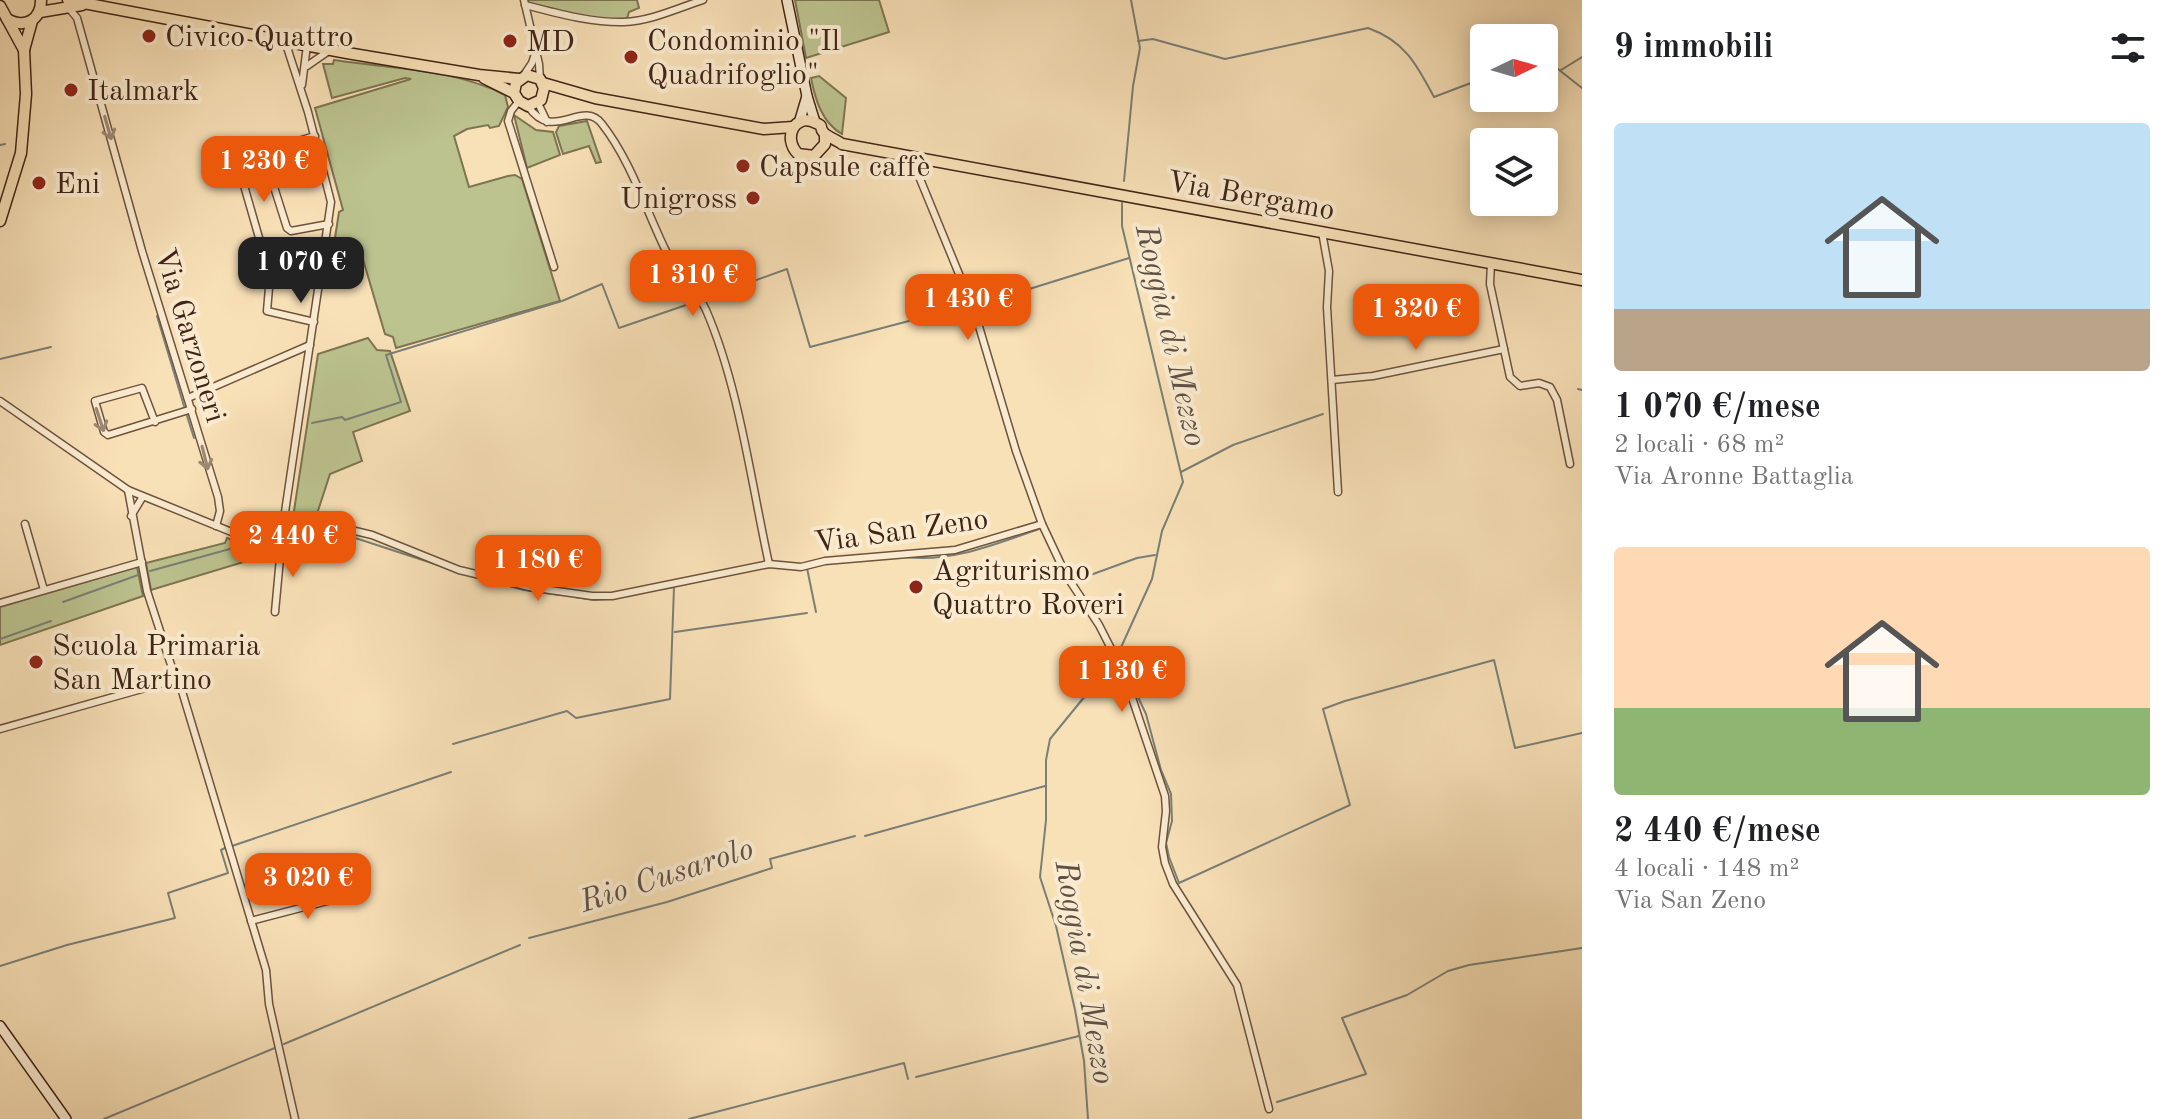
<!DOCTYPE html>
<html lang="it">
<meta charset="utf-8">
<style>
body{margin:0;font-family:"Old Standard TT",serif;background:#f6f6f6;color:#202124;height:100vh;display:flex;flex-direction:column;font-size:30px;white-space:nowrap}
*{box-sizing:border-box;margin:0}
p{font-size:26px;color:#757577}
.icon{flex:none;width:44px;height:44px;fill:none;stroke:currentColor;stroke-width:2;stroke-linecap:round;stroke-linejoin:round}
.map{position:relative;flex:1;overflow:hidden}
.side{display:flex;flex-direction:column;background:#fff;width:600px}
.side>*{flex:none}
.needle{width:52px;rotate:85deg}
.tools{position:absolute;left:1470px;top:24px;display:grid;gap:16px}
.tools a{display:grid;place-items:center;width:88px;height:88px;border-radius:8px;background:#fff;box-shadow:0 4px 20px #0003;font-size:40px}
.price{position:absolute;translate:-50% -68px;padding:0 18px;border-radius:16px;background:#ea580c;color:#fff;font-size:26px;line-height:52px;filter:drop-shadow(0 2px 4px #0008)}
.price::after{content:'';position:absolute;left:50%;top:48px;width:24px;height:18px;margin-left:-12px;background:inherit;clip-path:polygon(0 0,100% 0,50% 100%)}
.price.current{background:#222;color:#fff}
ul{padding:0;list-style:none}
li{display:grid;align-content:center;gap:16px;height:424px;padding:0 32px}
li span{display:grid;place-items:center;height:248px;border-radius:8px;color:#555}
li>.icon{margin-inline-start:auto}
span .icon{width:144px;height:144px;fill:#fffc;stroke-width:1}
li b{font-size:34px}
h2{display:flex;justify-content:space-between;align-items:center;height:96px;padding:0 32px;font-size:34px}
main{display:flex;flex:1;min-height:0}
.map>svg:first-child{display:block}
.green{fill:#bcc38f;stroke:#7e7452;stroke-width:2}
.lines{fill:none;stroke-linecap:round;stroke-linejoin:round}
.stream{stroke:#7a7f77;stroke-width:2}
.street-casing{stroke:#6e533e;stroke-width:9}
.secondary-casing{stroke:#402416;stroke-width:12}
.primary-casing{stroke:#402416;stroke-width:13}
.street{stroke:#faebd0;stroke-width:6}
.secondary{stroke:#faebd0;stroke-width:9}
.primary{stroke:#f8e0b7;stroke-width:10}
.oneway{stroke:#9d8873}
.poi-dot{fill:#8f2418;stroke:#faebd0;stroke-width:3}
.labels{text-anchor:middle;stroke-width:8;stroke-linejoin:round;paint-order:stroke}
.poi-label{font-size:30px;fill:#402416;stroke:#faebd0;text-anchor:start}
.street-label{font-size:30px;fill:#402416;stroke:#faebd0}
.water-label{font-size:32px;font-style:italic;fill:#5d5146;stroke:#faebd0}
</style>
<main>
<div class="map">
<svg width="1582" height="1119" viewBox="0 0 1582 1119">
<rect width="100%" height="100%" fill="#f8e0b7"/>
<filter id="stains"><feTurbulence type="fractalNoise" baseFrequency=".0025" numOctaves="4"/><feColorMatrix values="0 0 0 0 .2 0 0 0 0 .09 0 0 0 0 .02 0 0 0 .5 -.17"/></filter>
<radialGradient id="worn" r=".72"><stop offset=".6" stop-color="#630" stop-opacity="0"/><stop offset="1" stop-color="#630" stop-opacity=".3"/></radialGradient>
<!-- green -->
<g class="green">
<path d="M524,0H637L639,8L629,12L626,22L592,20L525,5Z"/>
<path d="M795,0H879L889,32L806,58Z"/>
<path d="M334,60C392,69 452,68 505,95L508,107L499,126L490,128L488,125L467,129L454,136L469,187L508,176L515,175L522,179L560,301L396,348L393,337L385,334L359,246L333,251L339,212L343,210L315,108L411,79L405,78L332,98L323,64H333Z"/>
<path d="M819,76L846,98L842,134C822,123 815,99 811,78Z"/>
<path d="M514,115L536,130L553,132L560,155L527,168Z"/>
<path d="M587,121L601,162L596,163L589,146L563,154L556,132L559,126Z"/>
<path d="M368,338L377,350L390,351L410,411L353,432L362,461L330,474L313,526L292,524L318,354Z"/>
<path d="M227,538L269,553L275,561L250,560L151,590L146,563L225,543Z"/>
<path d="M137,567L143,596L0,645V607Z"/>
</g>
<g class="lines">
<!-- stream -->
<g class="stream">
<path d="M1138,41L1153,39L1225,59L1368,28C1405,41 1417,65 1434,97L1484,78"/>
<path d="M1544,58L1582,88"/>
<path d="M1561,70L1582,57"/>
<path d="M0,145L5,144"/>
<path d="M1124,181L1133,86L1140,48L1131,0"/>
<path d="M706,298L787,269L810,347L966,306L968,308"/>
<path d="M978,305L1129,258"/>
<path d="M157,316L184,406"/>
<path d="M0,359L51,347"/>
<path d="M1578,389L1582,390"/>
<path d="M187,416L194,438"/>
<path d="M312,423L342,417L345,420L401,402L386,355L562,301L602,284L619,328L692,303"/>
<path d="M1181,472L1233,445L1323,414"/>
<path d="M1048,530L1064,564"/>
<path d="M340,533L444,567"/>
<path d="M905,557C951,563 995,544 1039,529"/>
<path d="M807,568L816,612"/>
<path d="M150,571L237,547"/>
<path d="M465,574L524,590L560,595"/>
<path d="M1074,581L1137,558L1155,555"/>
<path d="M575,597L594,600L608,599"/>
<path d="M63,602L138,575"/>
<path d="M675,632L807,613"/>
<path d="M0,639L51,621"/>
<path d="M1118,654L1152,579L1162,531L1183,482L1122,226V203"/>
<path d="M1118,655L1146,714L1161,770L1171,794L1172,821L1166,843L1169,857L1179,883L1350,805L1323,709L1345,701L1494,660L1515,748L1582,733"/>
<path d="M453,744L567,711L576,718L670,699L674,587L650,591"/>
<path d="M865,836L1045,786"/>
<path d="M232,846L451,772"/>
<path d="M529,938L667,902L772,868L770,859L855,836"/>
<path d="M0,966L67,945L175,918L168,893L228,873L221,850L225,848"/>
<path d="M284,1044L520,945"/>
<path d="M916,1077L1079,1036"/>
<path d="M1277,1102L1366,1074L1342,1018L1407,995L1448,971L1469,965L1582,948"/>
<path d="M104,1119L277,1047"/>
<path d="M689,1119L904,1063L908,1079"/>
<path d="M1088,1119L1084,1061L1075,1010L1056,926L1040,877L1046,820V760L1050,739L1112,663"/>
</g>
<!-- street casing -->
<g class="street-casing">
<g id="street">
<path d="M524,0L539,64L540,79"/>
<path d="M525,5C557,13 591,23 624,22C651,21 678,8 703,0"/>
<path d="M68,7L77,18L142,251L218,497L220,511L216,526"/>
<path d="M307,66L330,50"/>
<path d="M524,75L532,63L535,54"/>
<path d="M302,85L307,45"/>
<path d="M519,101L511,111L508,121L554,267"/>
<path d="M538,103L547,122"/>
<path d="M528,106C553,144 582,98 602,124C631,161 645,208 665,249C676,271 696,288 706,310C739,386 751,482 769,564"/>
<path d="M911,157L975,313L1016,451L1042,524"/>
<path d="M322,165L281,178L274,187L287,228L291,231L329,224"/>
<path d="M1322,232L1329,271L1327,307L1338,492"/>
<path d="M1491,263L1490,284L1510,377L1520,386L1539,383L1550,387L1557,400L1570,464"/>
<path d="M314,322L267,311L270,276L239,168L241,158L315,136"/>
<path d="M1332,380L1373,376L1504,349"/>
<path d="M188,398L310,345"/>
<path d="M0,401L128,490L271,548"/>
<path d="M155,422L142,388L95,401L104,432L108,435L192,409"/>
<path d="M128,490L147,591L173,671L172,676L181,688L266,970L269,1004L295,1119"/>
<path d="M131,516L142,498"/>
<path d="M25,524L44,590"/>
<path d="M285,528L351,530L372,535L459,570L497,579L529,587L592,596H612L769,564L801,567L825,561L955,550L1042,524L1066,575L1099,625L1124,674L1165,796L1166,811L1162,847L1165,863L1173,884L1237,985L1269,1109"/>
<circle cx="276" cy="543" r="7"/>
<path d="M281,539L331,202L308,112L285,41"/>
<path d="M0,603L142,562"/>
<path d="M275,612L280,558L278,550"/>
<path d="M0,729L163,683L172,676"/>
<path d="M251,921L335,899L352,890"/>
</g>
</g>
<!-- secondary casing -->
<g class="secondary-casing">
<g id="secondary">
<path d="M787,0L807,96L815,122"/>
<path d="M799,123L807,96"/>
<path d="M0,1026L66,1119"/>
</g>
</g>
<!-- primary casing -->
<g class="primary-casing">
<g id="primary">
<path d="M68,0L347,53L479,75L519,79"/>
<path d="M0,6L24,50"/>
<path d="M40,12L82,5"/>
<path d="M7,19C25,29 41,20 41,0"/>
<path d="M484,78L514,93L519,101L528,106L541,100L544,88L540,79L527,75L516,83L514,93"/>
<path d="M543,83L595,98L764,129L793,127"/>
<path d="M825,134V144L814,156L798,154C782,138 795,112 816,123C825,127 818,126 824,133C828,137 837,140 842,144L1582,280"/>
<path d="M0,221L21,153L26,94L24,50L32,21"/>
</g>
</g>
<!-- street -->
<use href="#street" class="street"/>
<!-- secondary -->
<use href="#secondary" class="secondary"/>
<!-- primary -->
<use href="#primary" class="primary"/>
</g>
<!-- one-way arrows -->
<defs><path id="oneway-shaft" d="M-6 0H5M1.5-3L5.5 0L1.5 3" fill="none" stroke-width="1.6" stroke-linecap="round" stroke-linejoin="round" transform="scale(2)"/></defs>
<g class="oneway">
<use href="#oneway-shaft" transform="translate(108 128) rotate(74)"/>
<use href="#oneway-shaft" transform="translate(100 420) rotate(72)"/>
<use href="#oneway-shaft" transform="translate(205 458) rotate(76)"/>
</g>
<!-- markers -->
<g class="poi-dot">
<circle cx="149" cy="36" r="8"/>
<circle cx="510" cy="41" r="8"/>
<circle cx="631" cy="57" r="8"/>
<circle cx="71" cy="90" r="8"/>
<circle cx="743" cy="166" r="8"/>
<circle cx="39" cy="183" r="8"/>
<circle cx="753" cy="198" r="8"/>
<circle cx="916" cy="587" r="8"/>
<circle cx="36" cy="662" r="8"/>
</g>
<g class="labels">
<!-- poi labels -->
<g class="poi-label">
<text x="165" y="46">Civico Quattro</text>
<text x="647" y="50">Condominio "Il<tspan x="647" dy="34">Quadrifoglio"</tspan></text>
<text x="526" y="51">MD</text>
<text x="87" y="100">Italmark</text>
<text x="759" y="176">Capsule caffè</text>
<text x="55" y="193">Eni</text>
<text x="737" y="208" text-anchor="end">Unigross</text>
<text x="932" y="580">Agriturismo<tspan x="932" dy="34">Quattro Roveri</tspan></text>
<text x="52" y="655">Scuola Primaria<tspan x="52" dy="34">San Martino</tspan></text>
</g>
<!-- street labels -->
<g class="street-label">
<text transform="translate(1251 195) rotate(10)" y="10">Via Bergamo</text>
<text transform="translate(191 335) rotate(73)" y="10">Via Garzoneri</text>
<text transform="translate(901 530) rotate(-8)" y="10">Via San Zeno</text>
</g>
<!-- water labels -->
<g class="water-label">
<text transform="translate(1172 335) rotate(77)" y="11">Roggia di Mezzo</text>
<text transform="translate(666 874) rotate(-18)" y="11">Rio Cusarolo</text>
<text transform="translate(1086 972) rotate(80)" y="11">Roggia di Mezzo</text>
</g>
</g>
<rect width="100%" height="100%" filter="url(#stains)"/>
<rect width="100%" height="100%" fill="url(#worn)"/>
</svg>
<div class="tools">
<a><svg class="needle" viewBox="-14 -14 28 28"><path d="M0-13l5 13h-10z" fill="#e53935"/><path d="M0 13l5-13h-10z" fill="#757577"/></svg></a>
<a><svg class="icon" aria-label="layers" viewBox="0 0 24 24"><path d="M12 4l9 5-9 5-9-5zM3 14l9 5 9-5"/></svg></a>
</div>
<b class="price" style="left:264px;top:204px">1 230 €</b>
<b class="price current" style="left:301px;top:305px">1 070 €</b>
<b class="price" style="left:693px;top:318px">1 310 €</b>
<b class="price" style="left:968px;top:342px">1 430 €</b>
<b class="price" style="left:1416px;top:352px">1 320 €</b>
<b class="price" style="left:293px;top:579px">2 440 €</b>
<b class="price" style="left:538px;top:603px">1 180 €</b>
<b class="price" style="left:1122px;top:714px">1 130 €</b>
<b class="price" style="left:308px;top:921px">3 020 €</b>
</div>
<section class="side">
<h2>9 immobili<svg class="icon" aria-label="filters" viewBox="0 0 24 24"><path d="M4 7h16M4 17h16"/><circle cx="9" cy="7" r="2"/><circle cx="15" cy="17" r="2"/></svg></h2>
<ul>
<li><span style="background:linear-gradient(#bfe0f5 75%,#b9a48a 0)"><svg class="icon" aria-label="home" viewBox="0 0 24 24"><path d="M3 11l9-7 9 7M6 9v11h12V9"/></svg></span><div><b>1 070 €/mese</b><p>2 locali · 68 m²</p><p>Via Aronne Battaglia</p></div></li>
<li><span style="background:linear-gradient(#ffd9b3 65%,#8fb573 0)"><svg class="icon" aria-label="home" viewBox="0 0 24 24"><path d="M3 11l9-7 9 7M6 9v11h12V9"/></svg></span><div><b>2 440 €/mese</b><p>4 locali · 148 m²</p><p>Via San Zeno</p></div></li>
</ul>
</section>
</main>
